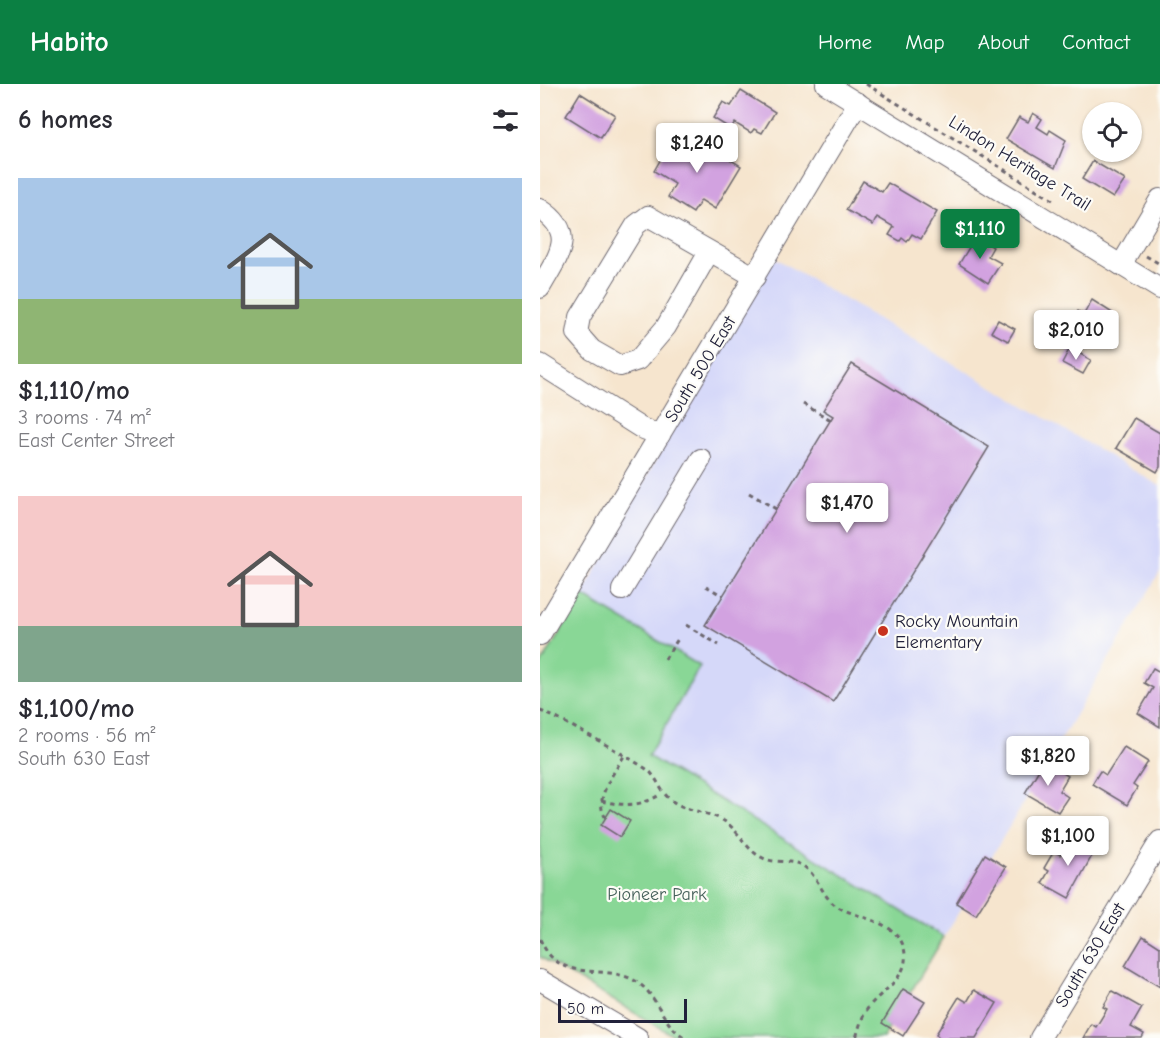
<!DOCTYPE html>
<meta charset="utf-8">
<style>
body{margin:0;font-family:"Comic Neue",sans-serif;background:#f2f2f3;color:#2b2b33;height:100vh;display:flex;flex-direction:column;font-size:22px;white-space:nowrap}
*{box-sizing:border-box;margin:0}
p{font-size:20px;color:#7c7c81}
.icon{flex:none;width:33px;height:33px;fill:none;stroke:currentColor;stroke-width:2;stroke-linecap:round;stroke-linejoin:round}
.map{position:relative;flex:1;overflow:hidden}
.details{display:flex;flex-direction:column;background:#fff;width:540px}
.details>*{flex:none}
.tools{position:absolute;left:542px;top:18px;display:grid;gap:12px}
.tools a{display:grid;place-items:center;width:60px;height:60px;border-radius:50%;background:#fff;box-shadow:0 2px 4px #0004;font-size:30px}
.scale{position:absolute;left:18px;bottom:15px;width:129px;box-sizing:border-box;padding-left:6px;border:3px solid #22223b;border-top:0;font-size:16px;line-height:21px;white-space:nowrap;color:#22223b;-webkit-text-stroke:4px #fdfcf7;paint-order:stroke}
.price{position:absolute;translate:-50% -51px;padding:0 14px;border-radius:6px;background:#fff;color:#222;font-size:20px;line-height:39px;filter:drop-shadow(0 2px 3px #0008)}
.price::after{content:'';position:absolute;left:50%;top:36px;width:18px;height:14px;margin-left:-9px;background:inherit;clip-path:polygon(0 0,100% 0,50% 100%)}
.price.current{background:#0b8043;color:#fff}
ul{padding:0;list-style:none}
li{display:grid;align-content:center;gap:12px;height:318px;padding:0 18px}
li span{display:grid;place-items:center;height:186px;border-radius:0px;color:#555}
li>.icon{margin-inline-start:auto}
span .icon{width:108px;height:108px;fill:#fffc;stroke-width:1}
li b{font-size:26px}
h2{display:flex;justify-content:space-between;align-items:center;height:72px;padding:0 18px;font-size:26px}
header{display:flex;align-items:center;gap:36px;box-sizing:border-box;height:84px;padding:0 30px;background:#0b8043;color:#fff}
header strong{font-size:28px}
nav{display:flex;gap:33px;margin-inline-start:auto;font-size:21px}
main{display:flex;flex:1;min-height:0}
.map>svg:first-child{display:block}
.built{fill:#d5d8f9}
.green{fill:#89d796;stroke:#567c68;stroke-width:1.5}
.building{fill:#d2a2e0}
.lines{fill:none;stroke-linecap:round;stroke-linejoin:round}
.minor-casing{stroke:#6c666e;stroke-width:22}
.path{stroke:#6c666e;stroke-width:3;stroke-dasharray:4.5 4.5;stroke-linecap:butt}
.minor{stroke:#fff;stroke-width:20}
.poi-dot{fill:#c8321e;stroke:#fdfcf7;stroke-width:2}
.labels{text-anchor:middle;stroke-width:4.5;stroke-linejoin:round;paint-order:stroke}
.street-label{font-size:18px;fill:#22223b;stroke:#fdfcf7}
.poi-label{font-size:18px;fill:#22223b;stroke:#fdfcf7;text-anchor:start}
.park-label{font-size:18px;fill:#46615b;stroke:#fdfcf7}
</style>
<header>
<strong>Habito</strong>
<nav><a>Home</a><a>Map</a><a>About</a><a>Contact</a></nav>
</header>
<main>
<section class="details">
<h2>6 homes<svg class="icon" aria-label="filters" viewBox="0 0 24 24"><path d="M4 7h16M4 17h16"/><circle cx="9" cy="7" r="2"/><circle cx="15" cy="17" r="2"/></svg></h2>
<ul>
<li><span style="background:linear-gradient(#a9c7e8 65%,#8fb573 0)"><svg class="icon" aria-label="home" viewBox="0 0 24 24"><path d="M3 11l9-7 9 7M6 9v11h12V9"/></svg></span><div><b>$1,110/mo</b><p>3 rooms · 74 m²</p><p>East Center Street</p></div></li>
<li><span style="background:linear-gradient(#f6c9c9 70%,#7fa58c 0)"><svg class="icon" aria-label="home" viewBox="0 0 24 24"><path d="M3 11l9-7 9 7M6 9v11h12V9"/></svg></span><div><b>$1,100/mo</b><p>2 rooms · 56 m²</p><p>South 630 East</p></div></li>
</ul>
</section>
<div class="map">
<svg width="620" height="954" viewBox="0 0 620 954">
<rect width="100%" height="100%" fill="#fdfcf7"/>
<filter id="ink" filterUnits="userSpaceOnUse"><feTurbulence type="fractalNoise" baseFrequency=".0167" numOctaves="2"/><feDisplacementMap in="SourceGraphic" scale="12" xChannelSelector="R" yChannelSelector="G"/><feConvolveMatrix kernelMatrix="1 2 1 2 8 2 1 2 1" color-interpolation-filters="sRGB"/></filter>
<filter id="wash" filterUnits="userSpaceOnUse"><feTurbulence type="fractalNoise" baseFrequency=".008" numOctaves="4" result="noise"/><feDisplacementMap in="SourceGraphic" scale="24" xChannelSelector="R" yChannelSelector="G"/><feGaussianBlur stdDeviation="1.35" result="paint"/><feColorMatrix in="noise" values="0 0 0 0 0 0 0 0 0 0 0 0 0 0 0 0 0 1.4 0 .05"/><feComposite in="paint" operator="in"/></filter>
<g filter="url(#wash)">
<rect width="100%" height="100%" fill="#f6e5ce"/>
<!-- built -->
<path class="built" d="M228,170L620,402V488L404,853L108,672L160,582L42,511Z"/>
<!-- green -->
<path class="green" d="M42,511L160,582L108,672L404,853L343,954H137L0,873V582Z"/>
<g id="blocks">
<!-- building -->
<g class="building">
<path d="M201,7L235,28L222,49L214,45L211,49L195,39L191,45L173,34L183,18L191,22Z"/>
<path d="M40,9L75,31L61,54L26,32Z"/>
<path d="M493,29L502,35L497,43L508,50L510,46L526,56L515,84L466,55L479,33L488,38Z"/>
<path d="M146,49L201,82L175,125L161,116L153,129L128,113L135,100L114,87L126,66L133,70Z"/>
<path d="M553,77L585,96L573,114L542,95Z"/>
<path d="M323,97L342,108L348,99L397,128L381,155L372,150L367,158L362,154L360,157L349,151L354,143L337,133L333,141L306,126Z"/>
<path d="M436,152L453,163L448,172L461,179L448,199L419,180Z"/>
<path d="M552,216L574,230L560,254L532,237L538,227L544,230Z"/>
<path d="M458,236L475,245L468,257L451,248Z"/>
<path d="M530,264L551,276L543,290L522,279Z"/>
<path d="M312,280L449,363L293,618L165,541L293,332L283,326Z"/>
<path d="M594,334L620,349V383L617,388L576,364Z"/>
<path d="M613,584L620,588V643L598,629L613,604L604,599Z"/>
<path d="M584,663L608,678L593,701L597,704L587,721L552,700L560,687L566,691Z"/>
<path d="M504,677L528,692L519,707L528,713L518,728L485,709Z"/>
<path d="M71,725L90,737L80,753L61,741Z"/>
<path d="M530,752L555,766L529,814L502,799L509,787L504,784L514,767L520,771Z"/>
<path d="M445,770L466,783L436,831L416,819Z"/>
<path d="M603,852L620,863V903L585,882Z"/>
<path d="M363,905L385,918L363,952L342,939Z"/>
<path d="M434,906L457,919L436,954H400L396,950L419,913L427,918Z"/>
<path d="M572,907L602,924L591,943L604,950L602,954H543L551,940L556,943L567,925L563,923Z"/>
</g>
</g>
</g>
<g filter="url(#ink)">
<use href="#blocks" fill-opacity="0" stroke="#6c666e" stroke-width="1.5"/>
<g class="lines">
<!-- minor casing -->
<g class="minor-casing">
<g id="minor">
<path d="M286,0L620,205"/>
<path d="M0,125C39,150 17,173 0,204"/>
<path d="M169,168L126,243L98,276L80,282L52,266L37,249L40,233L96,141L108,132L215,193"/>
<path d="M581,181L620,115"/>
<path d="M0,280L101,344L120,351"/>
<path d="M82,506L161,375"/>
<path d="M0,551L318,19"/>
<path d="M0,896L98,954"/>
<path d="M500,954L620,757"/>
</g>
</g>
<!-- path -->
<g class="path">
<path d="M326,0L513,116"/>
<path d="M606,172L620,180"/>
<path d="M263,320L291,336"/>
<path d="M209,409L236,425"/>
<path d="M166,502L183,512"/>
<path d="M146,541L179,561"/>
<path d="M125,575L138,555"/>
<path d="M0,627C10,629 105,681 111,689C122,702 120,710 137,720C152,728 169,728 184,737C200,747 205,766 223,774C234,780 252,775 263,782C279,792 282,814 298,823C319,835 362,837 365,870C368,895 340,907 328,924C322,932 319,944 316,954"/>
<path d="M61,717C85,722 101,723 121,710"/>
<path d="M66,734C52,716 75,688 84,672"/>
<path d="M0,855C20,903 64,877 97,898C119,912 122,942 146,954"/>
</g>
<!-- minor -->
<use href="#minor" class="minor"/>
</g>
</g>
<!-- markers -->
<circle class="poi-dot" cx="343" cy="547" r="6"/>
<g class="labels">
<!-- street labels -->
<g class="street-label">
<text transform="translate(480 79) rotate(32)" y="6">Lindon Heritage Trail</text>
<text transform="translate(160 285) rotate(-59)" y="6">South 500 East</text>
<text transform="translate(550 871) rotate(-59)" y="6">South 630 East</text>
</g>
<!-- poi labels -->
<g class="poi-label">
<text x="355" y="543">Rocky Mountain<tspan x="355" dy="21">Elementary</tspan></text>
</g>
<!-- park labels -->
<g class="park-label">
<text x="117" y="816">Pioneer Park</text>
</g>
</g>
</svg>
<div class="tools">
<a><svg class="icon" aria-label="locate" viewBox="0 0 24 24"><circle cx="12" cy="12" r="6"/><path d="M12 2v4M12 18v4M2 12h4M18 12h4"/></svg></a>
</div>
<div class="scale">50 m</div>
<b class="price" style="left:157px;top:90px">$1,240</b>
<b class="price current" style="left:440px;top:176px">$1,110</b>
<b class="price" style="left:536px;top:277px">$2,010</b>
<b class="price" style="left:307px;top:450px">$1,470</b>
<b class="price" style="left:508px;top:703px">$1,820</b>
<b class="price" style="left:528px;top:783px">$1,100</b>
</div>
</main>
